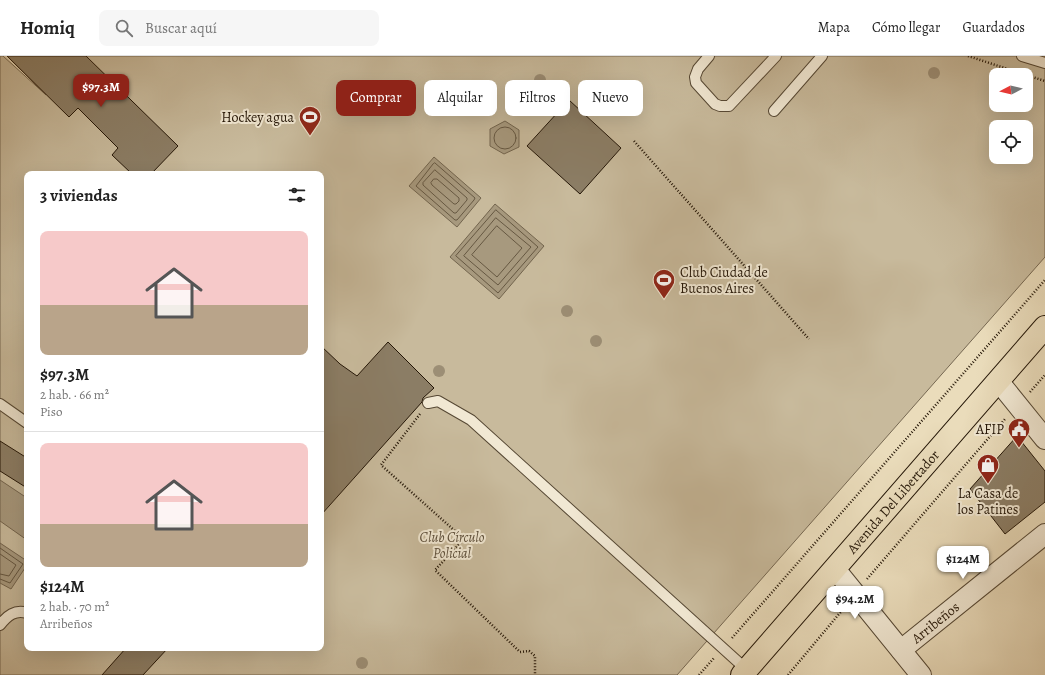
<!DOCTYPE html>
<html lang="es">
<meta charset="utf-8">
<style>
body{margin:0;font-family:Alegreya,serif;background:#f6f6f6;color:#222;height:100vh;display:flex;flex-direction:column;font-size:15px;white-space:nowrap}
*{box-sizing:border-box;margin:0}
p{font-size:13px;color:#767676}
.icon{flex:none;width:22px;height:22px;fill:none;stroke:currentColor;stroke-width:2;stroke-linecap:round;stroke-linejoin:round}
.map{position:relative;flex:1;overflow:hidden}
.details{position:absolute;left:24px;top:115px;width:300px;height:480px;display:flex;flex-direction:column;background:#fff;border-radius:8px;box-shadow:0 4px 16px #0002}
.details>*{flex:none}
.guide{position:absolute;left:336px;top:24px;width:380px;height:36px;display:flex;gap:8px}
.needle{width:26px;rotate:263deg}
.controls{position:absolute;left:989px;top:12px;display:grid;gap:8px}
.controls a{display:grid;place-items:center;width:44px;height:44px;border-radius:8px;background:#fff;box-shadow:0 4px 16px #0002;font-size:20px}
.price{position:absolute;translate:-50% -34px;padding:0 9px;border-radius:8px;background:#fff;color:#222;font-size:13px;line-height:26px;filter:drop-shadow(0 1px 2px #0008)}
.price::after{content:'';position:absolute;left:50%;top:24px;width:12px;height:9px;margin-left:-6px;background:inherit;clip-path:polygon(0 0,100% 0,50% 100%)}
.price.current{background:#8f2418;color:#fff}
ul{padding:0;list-style:none}
li{display:grid;align-content:center;gap:8px;height:212px;padding:0 16px}
li+li{border-top:1px solid #e0e0e0}
li span{display:grid;place-items:center;height:124px;border-radius:8px;color:#555}
li>.icon{margin-inline-start:auto}
span .icon{width:72px;height:72px;fill:#fffc;stroke-width:1}
li b{font-size:17px}
h2{display:flex;justify-content:space-between;align-items:center;height:48px;padding:0 16px;font-size:17px}
.tag{padding:0 14px;border-radius:8px;background:#fff;box-shadow:0 4px 16px #0002;font-size:14px;line-height:36px}
.tag.current{background:#8f2418;color:#fff}
header{display:flex;align-items:center;gap:24px;box-sizing:border-box;height:56px;padding:0 20px;background:#fff;border-bottom:1px solid #e0e0e0}
header strong{font-size:19px}
nav{display:flex;gap:22px;margin-inline-start:auto;font-size:14px}
.search{width:280px;height:36px;background:#f6f6f6;display:flex;align-items:center;gap:10px;box-sizing:border-box;padding:0 14px;border-radius:8px;color:#767676;font-size:15px}
.map>svg:first-child{display:block}
.green{fill:#c8ba9c;stroke:#766852;fill-rule:evenodd}
.water{fill:#a7997e;stroke:#73654e}
.lines{fill:none;stroke-linecap:round;stroke-linejoin:round}
.shore{stroke:#665842;stroke-width:1}
.building{fill:#8b7d65;stroke:#241607}
.service-casing{stroke:#564834;stroke-width:12}
.minor-casing{stroke:#564834;stroke-width:22}
.primary-casing{stroke:#241607;stroke-width:24}
.path{stroke:#241607;stroke-width:2.5;stroke-dasharray:1 2;stroke-linecap:butt}
.service{stroke:#f1e8d3;stroke-width:10}
.minor{stroke:#f1e8d3;stroke-width:20}
.primary{stroke:#eadcbb;stroke-width:22}
.tree{fill:#9c8e75}
.labels{text-anchor:middle;stroke-width:4;stroke-linejoin:round;paint-order:stroke}
.poi-label{font-size:14px;fill:#241607;stroke:#f1e8d3;text-anchor:end}
.street-label{font-size:14px;fill:#241607;stroke:#f1e8d3}
.park-label{font-size:14px;font-style:italic;fill:#5d4f3b;stroke:#f1e8d3}
</style>
<header>
<strong>Homiq</strong>
<div class="search"><svg class="icon" aria-label="search" viewBox="0 0 24 24"><circle cx="10" cy="10" r="6"/><path d="M15 15l6 6"/></svg>Buscar aquí</div>
<nav><a>Mapa</a><a>Cómo llegar</a><a>Guardados</a></nav>
</header>
<div class="map">
<svg width="1045" height="619" viewBox="0 0 1045 619">
<rect width="100%" height="100%" fill="#eadcbb"/>
<filter id="stains"><feTurbulence type="fractalNoise" baseFrequency=".005" numOctaves="4"/><feColorMatrix values="0 0 0 0 .2 0 0 0 0 .09 0 0 0 0 .02 0 0 0 .5 -.17"/></filter>
<radialGradient id="worn" r=".72"><stop offset=".6" stop-color="#630" stop-opacity="0"/><stop offset="1" stop-color="#630" stop-opacity=".3"/></radialGradient>
<!-- green -->
<path class="green" d="M0,0H3L46,39L7,0H1045V201L677,619H0ZM996,19H1026V49H996ZM996,71H1026V101H996ZM27,118H321V592H27Z"/>
<!-- water -->
<g class="water">
<path d="M505,65L519,74V91L504,98L490,90V73Z"/>
<path d="M434,101L481,142L457,171L409,130Z"/>
<path d="M495,148L544,190L499,243L450,201Z"/>
<path d="M0,424L27,442V484L0,465Z"/>
<path d="M0,487L27,505V509L11,533L0,527Z"/>
</g>
<g class="lines">
<!-- shore -->
<g class="shore">
<circle cx="505" cy="82" r="11"/>
<path d="M435,107L475,142L474,144L457,164H455L416,130L433,108Z"/>
<path d="M435,114L467,142V144L456,157H454L423,129V127Z"/>
<path d="M434,123H437L459,142V145L456,148H454L432,129L431,127Z"/>
<path d="M496,154L538,191L498,237L456,200Z"/>
<path d="M496,162L531,191L498,229L464,200Z"/>
<path d="M497,170L522,192L497,221L472,199Z"/>
<path d="M0,492L23,508L10,527L0,523"/>
<path d="M0,498L16,509L9,520L0,518"/>
</g>
</g>
<!-- building -->
<g class="building">
<path d="M7,0H86L178,90L151,118H132L112,99L118,92L78,52L69,61Z"/>
<path d="M569,44L621,92L580,138L527,90Z"/>
<path d="M388,286L434,332L423,342L422,346L321,459V290L340,308L357,320Z"/>
<path d="M1017,380L1045,415V446L1005,478L970,433Z"/>
<path d="M0,385L27,402V432L0,415Z"/>
<path d="M126,592H168L143,619H102Z"/>
</g>
<g class="lines">
<!-- service casing -->
<g class="service-casing">
<g id="service">
<path d="M709,0L698,13L695,21L696,27L715,48L720,50H729L776,0"/>
<path d="M1022,0L1045,7"/>
<path d="M774,55L822,0"/>
<path d="M428,347L438,345L471,364L747,614"/>
<path d="M0,348L27,367"/>
<path d="M0,569C7,560 15,553 27,557"/>
</g>
</g>
<!-- minor casing -->
<g class="minor-casing">
<g id="minor">
<path d="M999,326L1045,383"/>
<path d="M835,513L921,619"/>
<path id="s1" d="M901,594L1045,478"/>
</g>
</g>
<!-- primary casing -->
<g class="primary-casing">
<g id="primary">
<path id="s2" d="M742,619L1045,271"/>
</g>
</g>
<!-- path -->
<g class="path">
<path d="M968,0L1026,19"/>
<path d="M1026,19L1045,25"/>
<path d="M634,85L809,283"/>
<path d="M1030,336L1045,319"/>
<path d="M420,358L381,409L464,483L435,514L520,596L529,595L535,600V619"/>
<path d="M867,523L1005,363"/>
<path d="M732,582L1045,224"/>
<path d="M699,619L714,602"/>
<path d="M788,619L844,552"/>
</g>
<!-- service -->
<use href="#service" class="service"/>
<!-- minor -->
<use href="#minor" class="minor"/>
<!-- primary -->
<use href="#primary" class="primary"/>
</g>
<!-- trees -->
<g class="tree">
<circle cx="934" cy="17" r="6"/>
<circle cx="540" cy="24" r="6"/>
<circle cx="567" cy="255" r="6"/>
<circle cx="596" cy="285" r="6"/>
<circle cx="439" cy="315" r="6"/>
<circle cx="362" cy="607" r="6"/>
</g>
<!-- icons -->
<defs>
<g id="stadium-pin" transform="scale(1.15)"><path d="M0 17L-7.5 6A9.5 9.5 0 1 1 7.5 6Z" fill="#8f2418" stroke="#f1e8d3"/><path d="M0-5a6.5 5 0 1 0 0 10a6.5 5 0 1 0 0-10ZM-3.5-1.8h7v3.6h-7Z" fill="#fff"/></g>
<g id="civic-pin" transform="scale(1.15)"><path d="M0 17L-7.5 6A9.5 9.5 0 1 1 7.5 6Z" fill="#8f2418" stroke="#f1e8d3"/><path d="M-.6-6.5H3V-4.5H.6V-3L4-1V1h2V6H-6V1h2V-1L-.6-3ZM-1.2 2.5V6h2.4V2.5Z" fill="#fff"/></g>
<g id="shop-pin" transform="scale(1.15)"><path d="M0 17L-7.5 6A9.5 9.5 0 1 1 7.5 6Z" fill="#8f2418" stroke="#f1e8d3"/><path d="M-5-2.5h2.3a2.7 3.5 0 0 1 5.4 0H5L5.5 6h-11ZM-1.5-2.5h3a1.5 2.3 0 0 0-3 0Z" fill="#fff"/></g>
</defs>
<g fill-rule="evenodd">
<use href="#stadium-pin" x="310" y="61"/>
<use href="#stadium-pin" x="664" y="224"/>
<use href="#civic-pin" x="1019" y="373"/>
<use href="#shop-pin" x="988" y="409"/>
</g>
<g class="labels">
<!-- poi labels -->
<g class="poi-label">
<text x="294" y="66">Hockey agua</text>
<text x="680" y="221" text-anchor="start">Club Ciudad de<tspan x="680" dy="16">Buenos Aires</tspan></text>
<text x="1004" y="378">AFIP</text>
<text x="988" y="442" text-anchor="middle">La Casa de<tspan x="988" dy="16">los Patines</tspan></text>
</g>
<!-- street labels -->
<g class="street-label">
<text dy="5" stroke="none"><textPath href="#s2" startOffset="230">Avenida Del Libertador</textPath></text>
<text dy="5" stroke="none"><textPath href="#s1" startOffset="44">Arribeños</textPath></text>
</g>
<!-- park labels -->
<g class="park-label">
<text x="452" y="486">Club Círculo<tspan x="452" dy="16">Policial</tspan></text>
</g>
</g>
<rect width="100%" height="100%" filter="url(#stains)"/>
<rect width="100%" height="100%" fill="url(#worn)"/>
</svg>
<div class="controls">
<a><svg class="needle" viewBox="-14 -14 28 28"><path d="M0-13l5 13h-10z" fill="#e53935"/><path d="M0 13l5-13h-10z" fill="#767676"/></svg></a>
<a><svg class="icon" aria-label="locate" viewBox="0 0 24 24"><circle cx="12" cy="12" r="6"/><path d="M12 2v4M12 18v4M2 12h4M18 12h4"/></svg></a>
</div>
<b class="price current" style="left:101px;top:52px">$97.3M</b>
<b class="price" style="left:963px;top:524px">$124M</b>
<b class="price" style="left:855px;top:564px">$94.2M</b>
<div class="guide">
<a class="tag current">Comprar</a>
<a class="tag">Alquilar</a>
<a class="tag">Filtros</a>
<a class="tag">Nuevo</a>
</div>
<section class="details">
<h2>3 viviendas<svg class="icon" aria-label="filters" viewBox="0 0 24 24"><path d="M4 7h16M4 17h16"/><circle cx="9" cy="7" r="2"/><circle cx="15" cy="17" r="2"/></svg></h2>
<ul>
<li><span style="background:linear-gradient(#f6c9c9 60%,#b9a48a 0)"><svg class="icon" aria-label="home" viewBox="0 0 24 24"><path d="M3 11l9-7 9 7M6 9v11h12V9"/></svg></span><div><b>$97.3M</b><p>2 hab. · 66 m²</p><p>Piso</p></div></li>
<li><span style="background:linear-gradient(#f6c9c9 65%,#b9a48a 0)"><svg class="icon" aria-label="home" viewBox="0 0 24 24"><path d="M3 11l9-7 9 7M6 9v11h12V9"/></svg></span><div><b>$124M</b><p>2 hab. · 70 m²</p><p>Arribeños</p></div></li>
</ul>
</section>
</div>
